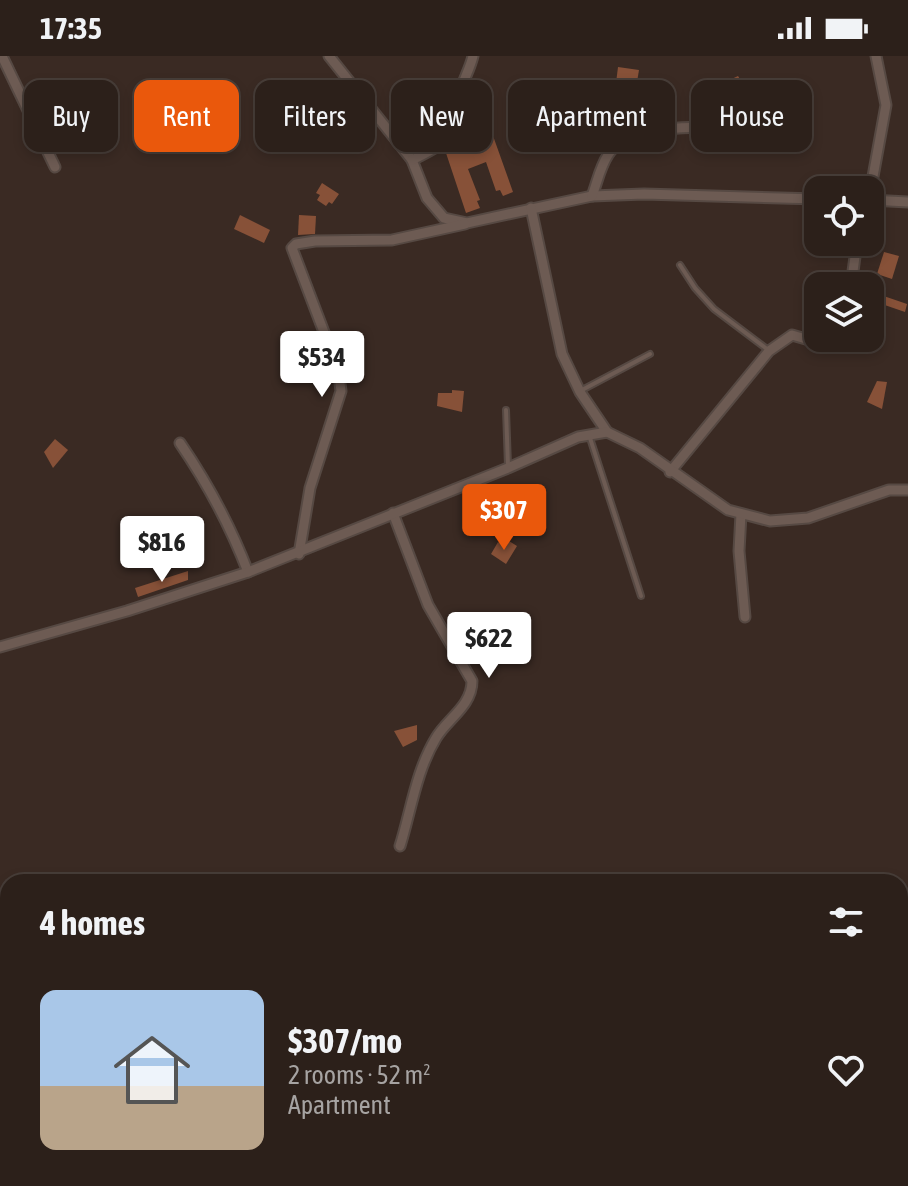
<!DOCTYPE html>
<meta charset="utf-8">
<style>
body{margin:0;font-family:"Asap Condensed",sans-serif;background:#382d27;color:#f1f3f6;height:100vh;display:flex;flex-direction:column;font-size:30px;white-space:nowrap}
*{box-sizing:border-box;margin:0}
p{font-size:26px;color:#a6a3a2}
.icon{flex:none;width:44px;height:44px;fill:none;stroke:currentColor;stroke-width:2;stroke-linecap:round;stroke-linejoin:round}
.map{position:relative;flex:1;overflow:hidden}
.side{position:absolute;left:0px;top:818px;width:908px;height:312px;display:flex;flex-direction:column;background:#2c201a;border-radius:24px 24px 0 0;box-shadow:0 4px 12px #0003,0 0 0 2px #483e39}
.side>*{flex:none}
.guide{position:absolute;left:24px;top:24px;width:860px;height:72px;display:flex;gap:16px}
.tools{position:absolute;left:804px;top:120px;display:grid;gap:16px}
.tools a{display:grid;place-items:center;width:80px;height:80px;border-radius:16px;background:#2c201a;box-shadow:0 4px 12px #0003,0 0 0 2px #483e39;font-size:40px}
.price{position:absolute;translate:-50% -68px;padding:0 18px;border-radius:8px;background:#fff;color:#222;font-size:26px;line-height:52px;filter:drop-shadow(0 2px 4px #0008)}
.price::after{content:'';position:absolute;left:50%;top:48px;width:24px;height:18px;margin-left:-12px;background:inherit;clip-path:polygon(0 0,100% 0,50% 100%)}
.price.current{background:#ea580c;color:#fff}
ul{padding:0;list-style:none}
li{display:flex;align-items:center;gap:24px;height:200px;padding:0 40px}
li span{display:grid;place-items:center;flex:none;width:224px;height:160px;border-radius:16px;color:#555}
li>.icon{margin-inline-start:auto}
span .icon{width:96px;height:96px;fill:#fffc;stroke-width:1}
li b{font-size:34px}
h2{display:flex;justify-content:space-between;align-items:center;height:96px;padding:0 40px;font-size:34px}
.chip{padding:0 28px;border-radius:16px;background:#2c201a;box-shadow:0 4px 12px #0003,0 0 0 2px #483e39;font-size:28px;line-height:72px}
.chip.current{background:#ea580c;color:#fff}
.status{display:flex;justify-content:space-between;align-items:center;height:56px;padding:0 40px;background:#2c201a;direction:ltr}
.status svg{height:22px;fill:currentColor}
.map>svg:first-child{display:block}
.building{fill:#875138}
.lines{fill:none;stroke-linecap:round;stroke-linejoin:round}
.service-casing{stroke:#564943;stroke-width:8}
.minor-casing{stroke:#564943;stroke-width:13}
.service{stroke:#6d5b53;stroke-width:4}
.minor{stroke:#6d5b53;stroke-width:9}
</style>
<div class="status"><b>17:35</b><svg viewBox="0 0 49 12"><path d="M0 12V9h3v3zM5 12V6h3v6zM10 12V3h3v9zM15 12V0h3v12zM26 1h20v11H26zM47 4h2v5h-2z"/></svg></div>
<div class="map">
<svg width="908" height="1130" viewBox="0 0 908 1130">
<rect width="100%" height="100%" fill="#3a2a23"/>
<!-- building -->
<g class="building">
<path d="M618,11L639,14L637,26L631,32L616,27Z"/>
<path d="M738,20L752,43L736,55L735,66H734L725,46L730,44V40L723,27Z"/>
<path d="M487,63L513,136L503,140L500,134L496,135L486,106L468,113L480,144L477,145L480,152L466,157L445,94L459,83L458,81L475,73L473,68Z"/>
<path d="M322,127L339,138L332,148L329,146L326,150L317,144L320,139L316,137Z"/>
<path d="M240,159L270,174L264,187L234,173Z"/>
<path d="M299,159L316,160L315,178L298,179Z"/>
<path d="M884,196L899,200L892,223L877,218Z"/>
<path d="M872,236L907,248L905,256L870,244Z"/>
<path d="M870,262L886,267L876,294L864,289L870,282Z"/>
<path d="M877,325L887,326L882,353L867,346Z"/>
<path d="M452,334L464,335L462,356L437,350L438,337H452Z"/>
<path d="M55,383L68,394L53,412L44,396Z"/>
<path d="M509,485L517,490L506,508L491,498L498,486L506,491Z"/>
<path d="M188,515V524L138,541L135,532Z"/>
<path d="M417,669V684L403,691L394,675Z"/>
</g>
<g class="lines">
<!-- service casing -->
<g class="service-casing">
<g id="service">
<path d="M708,30L719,48L721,59"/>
<path d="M727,71L790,75"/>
<path d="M680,209L695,232L714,253L767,293"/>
<path d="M582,334L650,298"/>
<path d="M506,354L508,410"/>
<path d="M589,379L641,540"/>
<path d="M900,953L908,949"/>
<path d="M900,1053L908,1059"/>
<path d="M853,1130L860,1122"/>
</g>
</g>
<!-- minor casing -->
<g class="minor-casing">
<g id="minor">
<path d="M2,0L55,111"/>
<path d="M329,0L412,104L427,142L444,162L467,167L592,140L644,138L818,143"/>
<path d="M412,104C458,82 448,82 460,37C463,24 470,13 473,0"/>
<path d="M868,134L872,126L886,49L876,0"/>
<path d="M592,140C597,127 600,111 608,99C626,69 693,71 724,71L727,65L725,60H716L698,71"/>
<path d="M870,144L908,146"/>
<path d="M531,152L562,298L580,336L607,376"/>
<path d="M851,230L857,186"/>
<path d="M180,387C208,428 230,469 248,516"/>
<path d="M670,416L769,295L792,279L830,290L836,289L838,282"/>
<path d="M393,457L428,549L472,625C472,650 447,663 436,682C416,715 411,755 400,790"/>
<path d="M741,458L739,495L745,561"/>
<path d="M299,498L310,432L341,335L338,313L292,192L296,188L315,185L392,184L465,168"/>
<path d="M0,591L127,555L248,516L508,412L578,381L607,376L640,392L728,454L770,465L808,462L889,434H908"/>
<path d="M335,1122V1130"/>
<path d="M882,1122L890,1130"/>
<path d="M463,1130V1122"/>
</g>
</g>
<!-- service -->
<use href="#service" class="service"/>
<!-- minor -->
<use href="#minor" class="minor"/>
</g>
</svg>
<div class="tools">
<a><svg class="icon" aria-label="locate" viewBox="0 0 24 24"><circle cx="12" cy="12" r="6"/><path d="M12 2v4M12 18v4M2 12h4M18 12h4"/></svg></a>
<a><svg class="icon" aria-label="layers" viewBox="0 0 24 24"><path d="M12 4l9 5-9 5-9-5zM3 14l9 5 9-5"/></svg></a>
</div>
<b class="price" style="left:322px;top:343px">$534</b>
<b class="price current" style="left:504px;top:496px">$307</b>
<b class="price" style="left:162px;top:528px">$816</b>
<b class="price" style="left:489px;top:624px">$622</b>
<div class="guide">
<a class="chip">Buy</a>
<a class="chip current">Rent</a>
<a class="chip">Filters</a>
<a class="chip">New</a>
<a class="chip">Apartment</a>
<a class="chip">House</a>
</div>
<section class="side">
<h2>4 homes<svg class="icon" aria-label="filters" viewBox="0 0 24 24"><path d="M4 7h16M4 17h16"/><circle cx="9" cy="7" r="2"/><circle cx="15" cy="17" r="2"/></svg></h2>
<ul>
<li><span style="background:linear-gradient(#a9c7e8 60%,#b9a48a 0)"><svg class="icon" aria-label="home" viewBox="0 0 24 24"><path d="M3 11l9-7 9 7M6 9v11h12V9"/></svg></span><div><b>$307/mo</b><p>2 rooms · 52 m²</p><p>Apartment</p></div><svg class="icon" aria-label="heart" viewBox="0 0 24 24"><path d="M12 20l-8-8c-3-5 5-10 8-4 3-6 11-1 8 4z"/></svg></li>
</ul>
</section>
</div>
